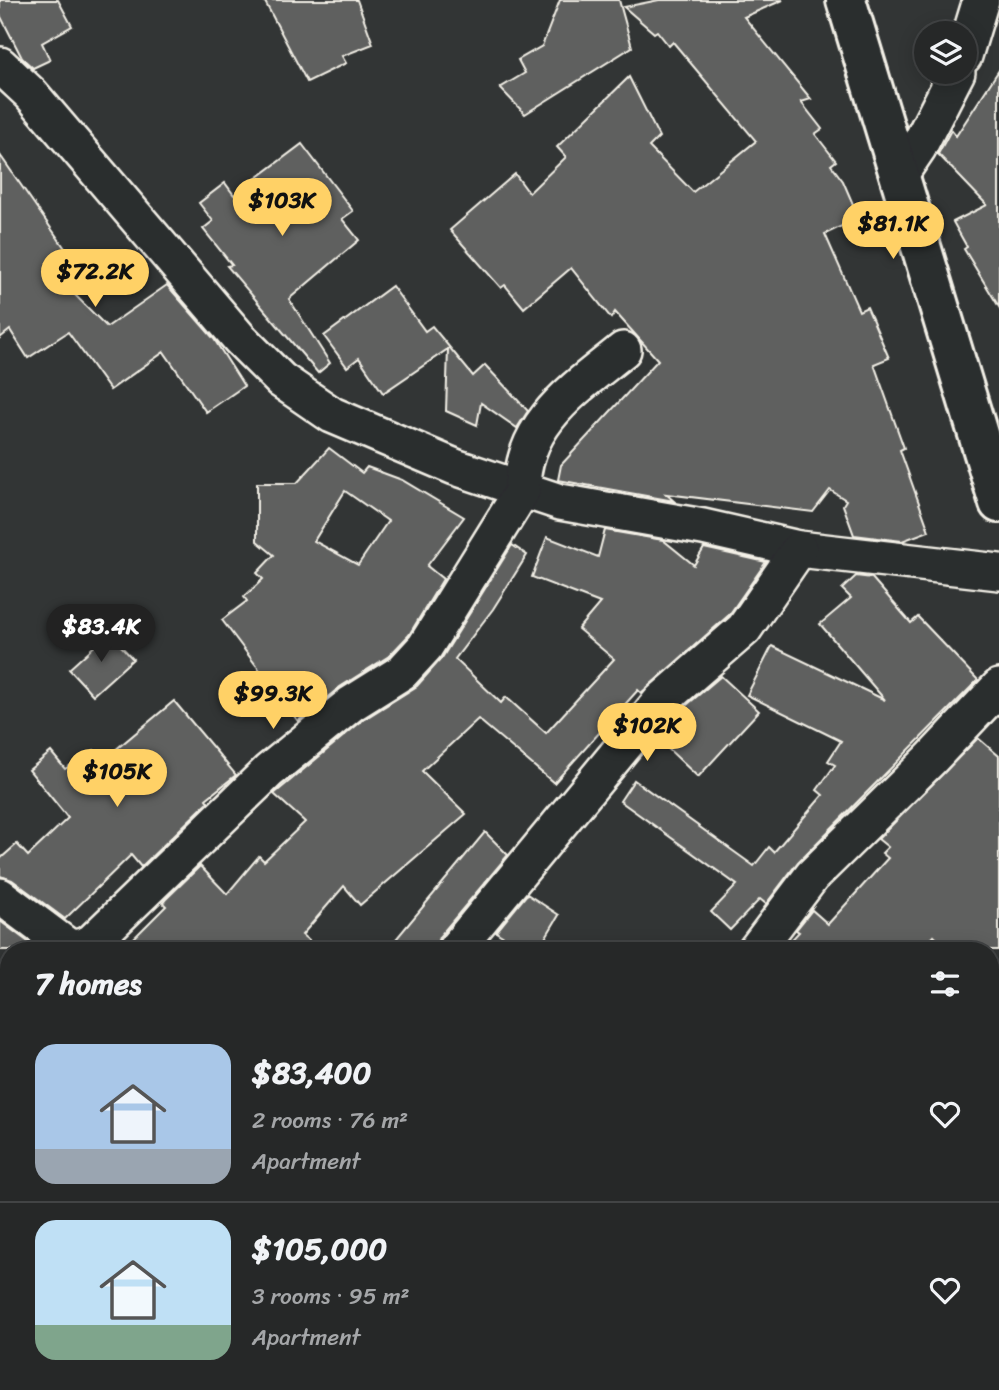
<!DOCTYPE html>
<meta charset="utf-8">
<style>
body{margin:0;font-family:Sriracha,sans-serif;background:#323434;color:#f1f3f6;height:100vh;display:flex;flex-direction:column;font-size:26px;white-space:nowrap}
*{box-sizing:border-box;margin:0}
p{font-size:23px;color:#a4a6a8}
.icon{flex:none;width:38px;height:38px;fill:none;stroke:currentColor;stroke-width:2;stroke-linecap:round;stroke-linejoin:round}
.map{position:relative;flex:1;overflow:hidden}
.drawer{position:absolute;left:0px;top:942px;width:999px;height:450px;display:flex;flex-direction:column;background:#262828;border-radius:28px 28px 0 0;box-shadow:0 4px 18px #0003,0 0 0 2px #424445}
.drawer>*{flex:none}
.buttons{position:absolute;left:914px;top:21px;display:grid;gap:14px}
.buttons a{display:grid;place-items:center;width:63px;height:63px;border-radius:50%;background:#262828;box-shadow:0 4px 18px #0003,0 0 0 2px #424445;font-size:35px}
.price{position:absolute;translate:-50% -60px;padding:0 16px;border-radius:24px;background:#ffd166;color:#111;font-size:23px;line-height:46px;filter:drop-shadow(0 2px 4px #0008)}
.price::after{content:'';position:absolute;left:50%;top:42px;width:21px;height:16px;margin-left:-10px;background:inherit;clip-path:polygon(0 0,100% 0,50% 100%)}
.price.selected{background:#222;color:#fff}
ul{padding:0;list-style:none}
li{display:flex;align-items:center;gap:21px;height:175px;padding:0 35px}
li+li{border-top:2px solid #424445}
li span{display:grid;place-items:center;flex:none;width:196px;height:140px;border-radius:21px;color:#555}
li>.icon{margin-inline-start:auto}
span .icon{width:84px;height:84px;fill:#fffc;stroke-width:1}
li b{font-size:30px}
h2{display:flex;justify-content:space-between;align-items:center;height:84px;padding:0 35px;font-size:30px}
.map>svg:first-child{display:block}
.building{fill:#5f605f;stroke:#f4f1e8;stroke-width:2;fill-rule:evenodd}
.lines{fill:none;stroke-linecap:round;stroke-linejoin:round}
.street-casing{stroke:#f4f1e8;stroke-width:40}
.secondary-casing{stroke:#f4f1e8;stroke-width:44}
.street{stroke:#2a2d2e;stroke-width:35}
.secondary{stroke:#2a2d2e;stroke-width:38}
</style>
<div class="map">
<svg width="999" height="1390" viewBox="0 0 999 1390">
<rect width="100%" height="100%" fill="#323535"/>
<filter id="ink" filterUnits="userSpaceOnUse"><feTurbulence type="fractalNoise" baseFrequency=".0143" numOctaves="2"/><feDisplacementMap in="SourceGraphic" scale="14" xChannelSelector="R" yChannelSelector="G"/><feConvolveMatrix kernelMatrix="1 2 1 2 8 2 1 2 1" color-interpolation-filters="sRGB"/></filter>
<g filter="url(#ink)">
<!-- building -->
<g class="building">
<path d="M0,0H58L72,26L42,43L50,60L33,68L22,58L0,15Z"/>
<path d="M264,0H357L373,44L342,56L346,63L307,82Z"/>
<path d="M560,0H619L632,47L525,114L500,88L525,73L518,60L542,46Z"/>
<path d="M659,0H783L744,17L811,99L801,102L822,129L815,134L836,161L831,165L843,181L859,218L825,234L859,311L867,307L889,358L874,364L904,448L900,450L929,531L902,541L854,535L843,505L846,500L830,490L813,512L666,494L674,501L558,480L561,465L658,360L615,312L611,318L571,268L524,308L505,285L501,288L450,230L515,174L529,193L566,157L557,147L629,77L659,137L649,147L693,192L756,141L673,42L669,46L657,31L654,33L624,7Z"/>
<path d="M999,70V307L964,249L967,247L953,222L987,205L938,154L951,130L956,136Z"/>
<path d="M302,144L353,211L342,219L359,240L289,299L330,363L318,373L227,266L232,265L203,229L213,221L199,203L225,183L234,195Z"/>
<path d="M0,155L87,280L71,291L107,327L167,285L214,339L244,386L206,412L164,352L110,390L68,332L28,358L10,330L0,338Z"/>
<path d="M392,286L425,331L432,326L473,376L485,365L528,411L517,428L481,403L477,425L446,411L448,349L383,393L359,358L347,367L324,336Z"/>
<path d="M329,448L362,473L367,467L402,480L464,517L427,566L443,579L409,635L389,656L340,687L298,721L222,620L247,601L244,597L263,579L257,573L274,555L257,541V483H297ZM345,491L388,521L358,565L314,541Z"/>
<path d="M605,530L663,540L694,565L704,548L766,562L729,615L641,693L638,690L554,783L478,719L422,771L466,814L360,905L344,886L302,935L320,950H122L166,906L163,903L166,899L200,866L227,894L259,856L264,861L305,822L274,794L363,720L417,686L442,658L512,545L527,555L493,609L455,659L501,703L506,697L546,733L614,659L578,629L600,603L532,577L547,537L598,557Z"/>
<path d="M856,576L872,578L911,623L918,617L978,680L798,862L766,904L760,899L730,930L711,912L737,885L620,801L634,780L754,866L769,847L774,852L823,795L817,790L835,765L828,761L841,741L747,695L772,646L885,700L820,624L851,598L842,589Z"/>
<path d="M109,633L133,659L93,695L69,669Z"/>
<path d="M721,676L759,711L698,777L661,742L679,723L673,718L675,715Z"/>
<path d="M174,701L236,775L206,799L208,802L141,867L131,855L65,919L12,880L0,876V859L17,844L28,856L68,818L29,770L51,752L65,769L94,750L102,761Z"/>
<path d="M978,738L999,756V950H948L934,936L921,950H782L799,932L796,930L812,910L828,924L888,858L882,853L888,847L878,839Z"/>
<path d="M485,832L508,855L439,937L435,950H387Z"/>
<path d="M527,894L559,915L538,950H525L496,932Z"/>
<path d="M0,921L35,947L32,950H0Z"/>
</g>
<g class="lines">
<!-- street casing -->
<g class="street-casing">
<g id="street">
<path d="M964,56L981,0"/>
<path d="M0,65L31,94L240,339L281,380L332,415L455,467L560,502L703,527L799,549L999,572"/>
<path d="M899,176L918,148L957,72"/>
<path d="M0,896L67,946L77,948L91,943L269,771L351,704L402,672L425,647L522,491C521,423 575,389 623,350"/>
<path d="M455,950L661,701L744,629L799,549"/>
<path d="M756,950L812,876L931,759L999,687"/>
<path d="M990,1079L999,1073"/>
<path d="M0,1166L9,1172"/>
<path d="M298,1382L310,1390"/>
<path d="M100,1390L106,1382"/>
<path d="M518,1390L526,1382"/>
<path d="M694,1390L699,1382"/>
</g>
</g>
<!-- secondary casing -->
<g class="secondary-casing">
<path id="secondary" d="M846,0L999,503"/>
</g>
<!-- street -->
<use href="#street" class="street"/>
<!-- secondary -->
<use href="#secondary" class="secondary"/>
</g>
</g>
</svg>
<div class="buttons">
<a><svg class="icon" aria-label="layers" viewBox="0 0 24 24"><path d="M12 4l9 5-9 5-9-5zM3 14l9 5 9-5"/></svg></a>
</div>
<b class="price" style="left:282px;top:238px">$103K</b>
<b class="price" style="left:893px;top:261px">$81.1K</b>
<b class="price" style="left:95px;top:309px">$72.2K</b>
<b class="price selected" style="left:101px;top:664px">$83.4K</b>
<b class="price" style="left:273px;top:731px">$99.3K</b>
<b class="price" style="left:647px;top:763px">$102K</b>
<b class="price" style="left:117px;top:809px">$105K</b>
<section class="drawer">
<h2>7 homes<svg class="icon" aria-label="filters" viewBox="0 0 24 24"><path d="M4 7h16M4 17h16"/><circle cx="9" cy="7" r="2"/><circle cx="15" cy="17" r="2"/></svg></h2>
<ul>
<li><span style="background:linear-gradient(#a9c7e8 75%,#9aa5b1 0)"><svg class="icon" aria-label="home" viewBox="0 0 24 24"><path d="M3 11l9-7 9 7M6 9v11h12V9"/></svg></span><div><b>$83,400</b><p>2 rooms · 76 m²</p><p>Apartment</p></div><svg class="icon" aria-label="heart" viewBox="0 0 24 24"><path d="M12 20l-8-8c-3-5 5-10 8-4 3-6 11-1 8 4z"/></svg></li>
<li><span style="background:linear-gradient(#bfe0f5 75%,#7fa58c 0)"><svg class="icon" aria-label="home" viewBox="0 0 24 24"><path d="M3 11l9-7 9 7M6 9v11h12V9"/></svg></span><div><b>$105,000</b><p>3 rooms · 95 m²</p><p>Apartment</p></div><svg class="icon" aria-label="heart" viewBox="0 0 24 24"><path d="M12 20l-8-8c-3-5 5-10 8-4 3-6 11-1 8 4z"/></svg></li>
</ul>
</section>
</div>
